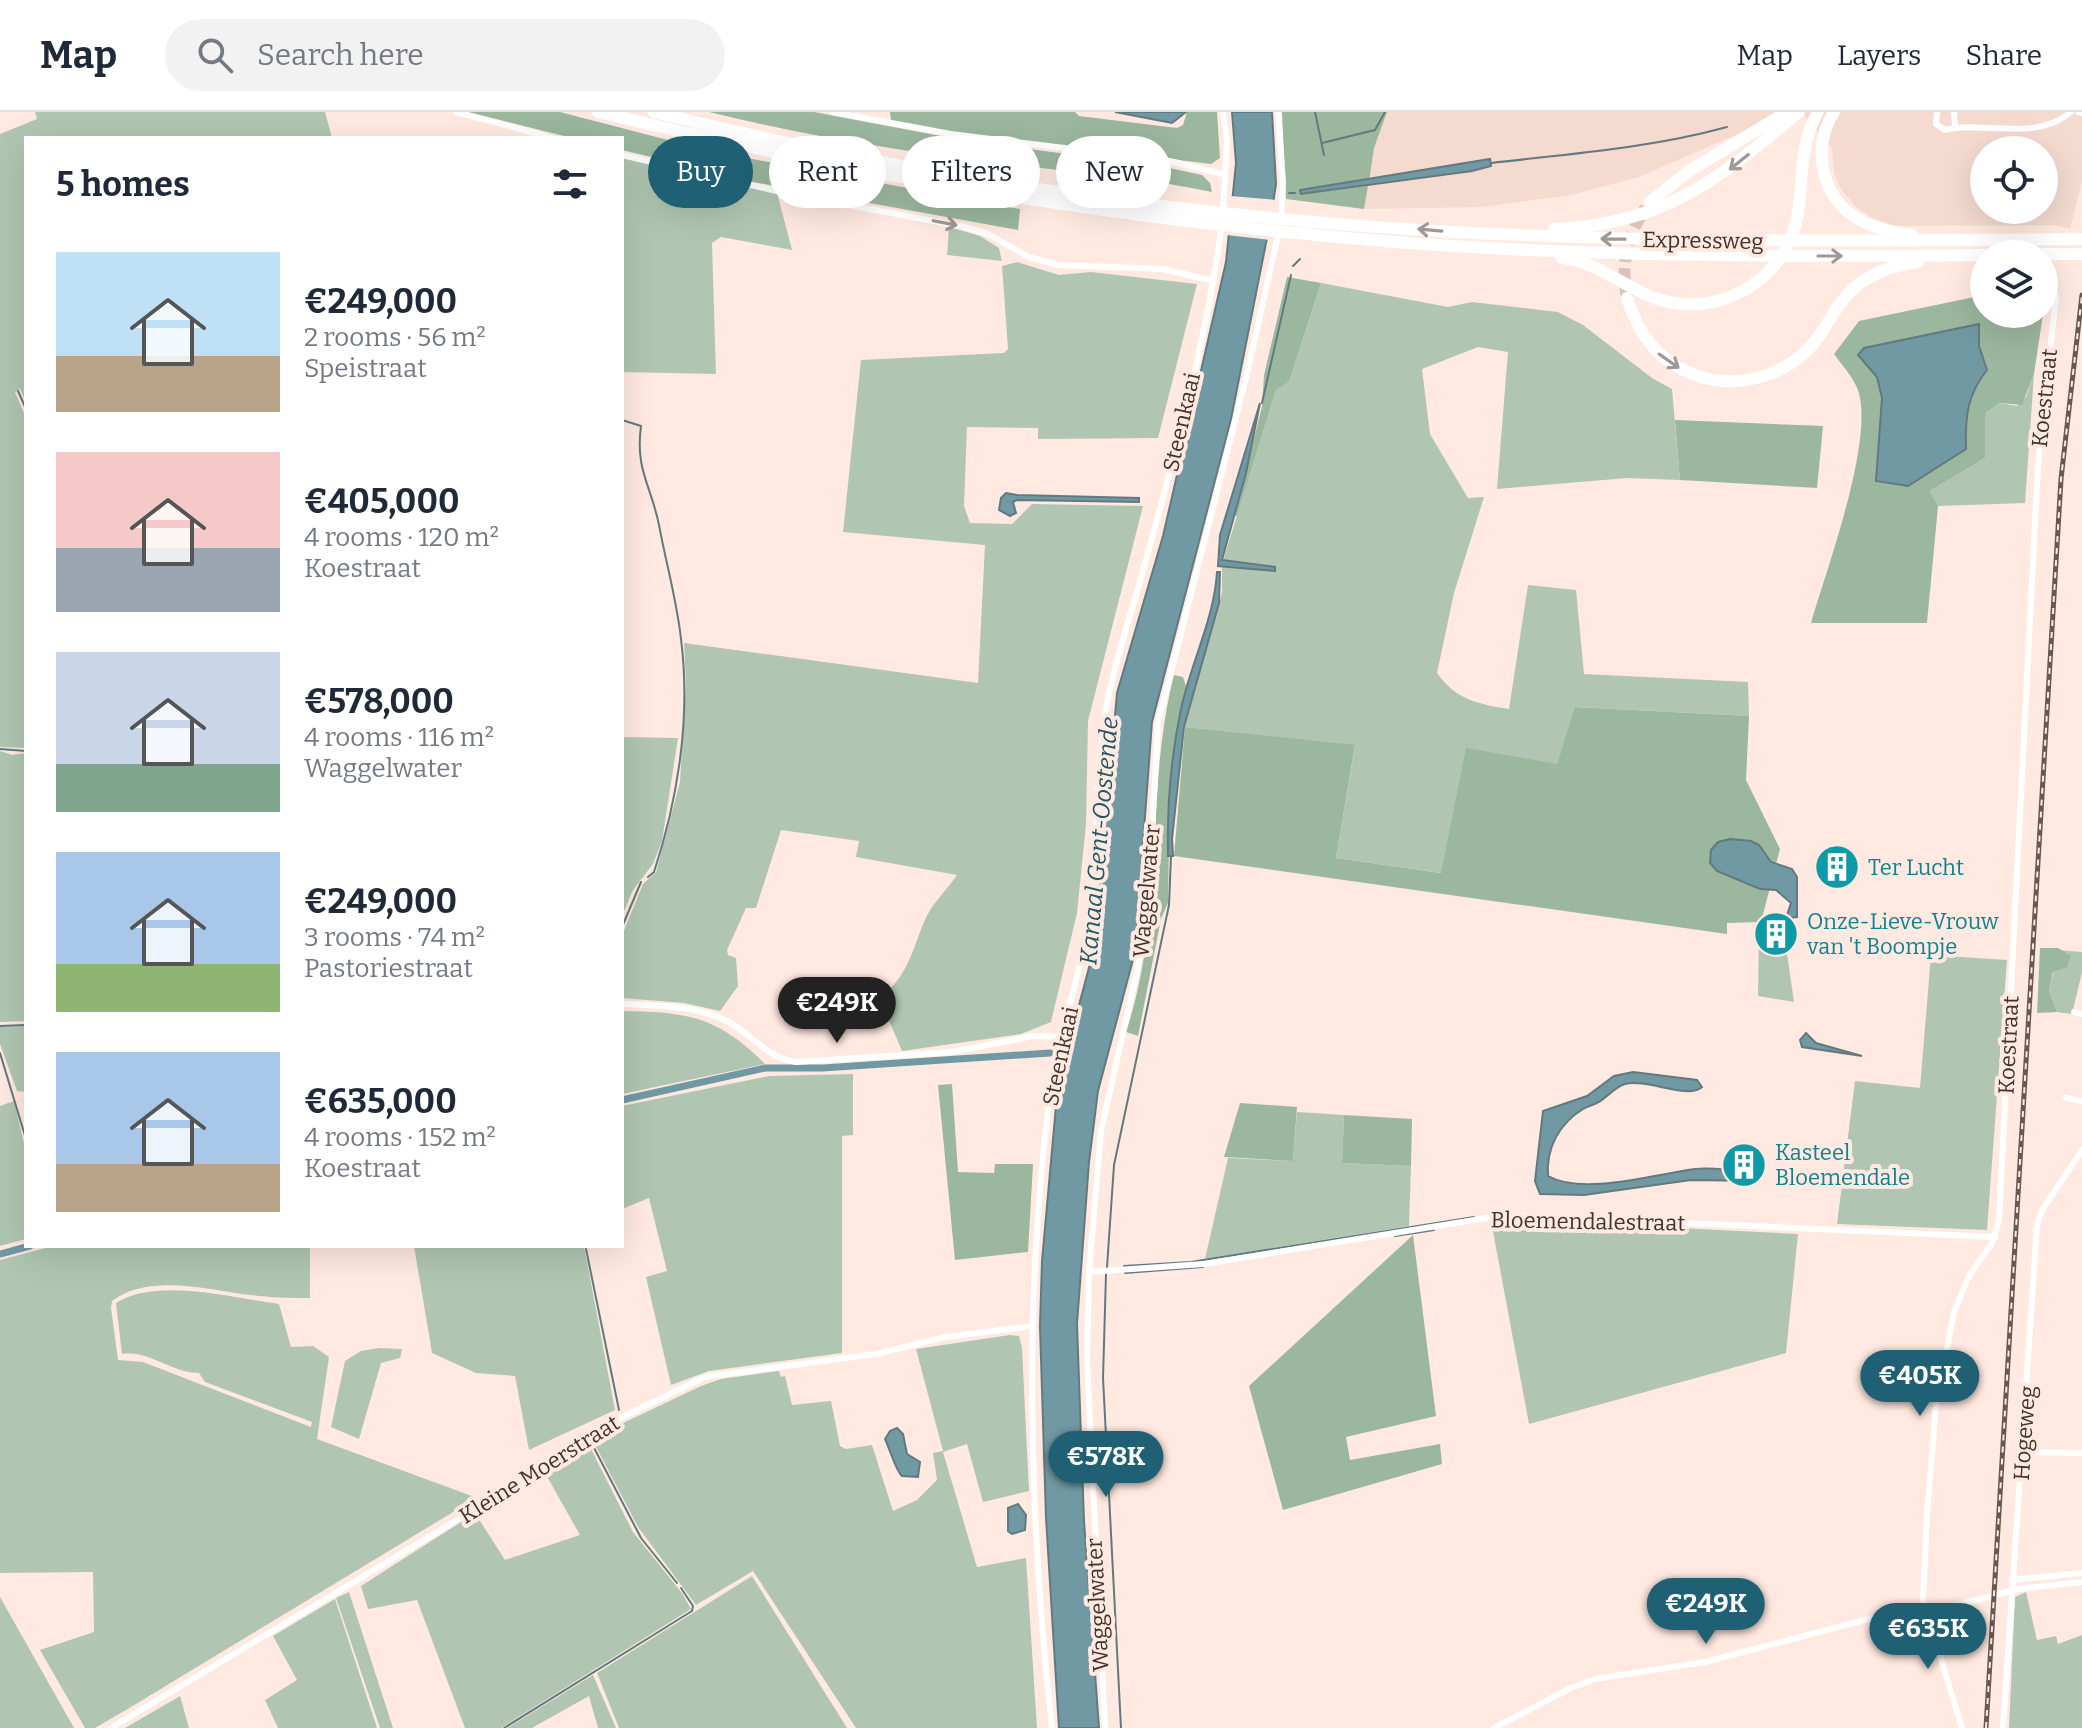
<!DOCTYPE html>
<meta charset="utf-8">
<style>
body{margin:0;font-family:Bitter,serif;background:#f2f2f3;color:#1f2937;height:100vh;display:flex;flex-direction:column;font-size:30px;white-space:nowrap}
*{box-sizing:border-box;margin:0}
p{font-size:26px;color:#747a83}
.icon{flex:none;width:44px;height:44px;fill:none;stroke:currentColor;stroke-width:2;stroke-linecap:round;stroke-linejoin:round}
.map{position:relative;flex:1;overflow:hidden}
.details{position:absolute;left:24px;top:24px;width:600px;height:1112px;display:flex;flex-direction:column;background:#fff;border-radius:0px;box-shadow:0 8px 32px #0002}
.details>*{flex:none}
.guide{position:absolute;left:648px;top:24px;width:760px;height:72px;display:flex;gap:16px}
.buttons{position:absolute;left:1970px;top:24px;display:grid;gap:16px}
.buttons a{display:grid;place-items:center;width:88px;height:88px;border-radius:50%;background:#fff;box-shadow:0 8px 32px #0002;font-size:40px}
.price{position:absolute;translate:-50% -68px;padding:0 18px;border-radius:28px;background:#1f6074;color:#fff;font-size:26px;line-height:52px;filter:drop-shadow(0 2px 4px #0008)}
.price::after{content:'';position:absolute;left:50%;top:48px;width:24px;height:18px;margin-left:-12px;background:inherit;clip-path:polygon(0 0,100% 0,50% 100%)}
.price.selected{background:#222;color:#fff}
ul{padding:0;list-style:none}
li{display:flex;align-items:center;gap:24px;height:200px;padding:0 32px}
li span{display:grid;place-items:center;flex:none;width:224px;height:160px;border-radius:0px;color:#555}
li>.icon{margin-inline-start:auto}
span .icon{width:96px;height:96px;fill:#fffc;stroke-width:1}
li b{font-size:34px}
h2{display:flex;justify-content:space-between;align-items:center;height:96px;padding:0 32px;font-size:34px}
.pill{padding:0 28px;border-radius:36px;background:#fff;box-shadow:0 8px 32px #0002;font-size:28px;line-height:72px}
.pill.selected{background:#1f6074;color:#fff}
header{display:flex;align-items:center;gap:48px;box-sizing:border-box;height:112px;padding:0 40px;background:#fff;border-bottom:2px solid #e0e1e3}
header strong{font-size:38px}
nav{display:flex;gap:44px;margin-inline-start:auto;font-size:28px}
.search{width:560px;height:72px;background:#f2f2f3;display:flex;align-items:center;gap:20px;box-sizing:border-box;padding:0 28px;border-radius:44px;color:#747a83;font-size:30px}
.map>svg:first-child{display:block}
.built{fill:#f4dacf;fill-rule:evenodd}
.green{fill:#b0c6b2}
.forest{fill:#9bb79e;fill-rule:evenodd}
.water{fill:#7199a3;stroke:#627a7f;stroke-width:2}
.pier{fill:#ffe9e0}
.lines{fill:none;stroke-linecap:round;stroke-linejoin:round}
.stream{stroke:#627a7f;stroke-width:2}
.canal{stroke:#7199a3;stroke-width:7}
.highway-tunnel{stroke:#d9c4bc;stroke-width:12;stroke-dasharray:12 6;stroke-linecap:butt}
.street{stroke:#fff;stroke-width:6}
.highway{stroke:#fff;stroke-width:12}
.rail-casing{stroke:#675851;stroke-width:5}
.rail{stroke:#ffe9e0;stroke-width:2;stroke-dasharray:6;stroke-linecap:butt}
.oneway{stroke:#a09896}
.labels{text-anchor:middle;stroke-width:8;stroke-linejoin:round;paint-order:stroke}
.street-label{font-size:22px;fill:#40322c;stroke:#ffe9e0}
.culture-label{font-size:22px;fill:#0d838f;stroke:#ffe9e0;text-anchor:start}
.water-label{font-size:24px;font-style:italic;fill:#1f5864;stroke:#ffe9e0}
</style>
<header>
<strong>Map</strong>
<div class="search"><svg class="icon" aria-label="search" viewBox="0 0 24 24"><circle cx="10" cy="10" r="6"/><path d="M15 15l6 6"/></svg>Search here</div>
<nav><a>Map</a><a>Layers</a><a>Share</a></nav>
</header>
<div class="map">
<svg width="2082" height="1616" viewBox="0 0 2082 1616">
<rect width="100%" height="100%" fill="#ffe9e0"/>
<!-- built -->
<g class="built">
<path d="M1387,0H1775L1747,18L1639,65L1571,83L1481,95L1364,97L1374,36Z"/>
<path d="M1801,0H2082V69L2070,117L2054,113L1896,114L1870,105L1854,93L1840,75L1834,61L1832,36ZM1984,38H2044V98H1984Z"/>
</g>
<!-- green -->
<g class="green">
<path d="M35,0H325L332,26H26V291L20,277L15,280L26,306V636L0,635V22L37,7Z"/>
<path d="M622,46L777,81L792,138L721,125L712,131L716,262L622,260Z"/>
<path d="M949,115L980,124L999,136L1002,149L947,143Z"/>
<path d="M1017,150L1059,163L1091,160L1197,172L1158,326L1038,327V316L967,315L964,394L970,411L1012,412L1032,392L1143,394L1088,609L1086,712L1077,801L1051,910L1021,922L902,939L879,885C906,869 913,837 924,810C931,792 947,778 957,763L856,745L859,729L781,718L756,796H746L727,838L728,843L736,846L738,874L720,899L684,891L622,886L623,821L643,772L656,760L680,670L686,571L684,531L978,571L985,433L843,420L861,248L1004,241L1008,237L1002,154Z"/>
<path d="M1321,171L1448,195L1472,190L1558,200L1583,213L1652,266L1672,277L1680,368L1627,366L1497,377L1508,240L1478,235L1422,257L1430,322L1468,386L1484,385L1454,481L1437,561C1456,588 1478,592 1509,597L1528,473L1576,478L1584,562L1748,570L1749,604L1576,595L1557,652L1442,761L1336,746L1355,634L1185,615L1222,481V452L1276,278L1289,270Z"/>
<path d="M2034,262L2025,391L1938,394L1930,379L1985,346V300L1999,291L2017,294L2026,285Z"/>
<path d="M622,625L678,626L662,729L653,752L633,778L622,804Z"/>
<path d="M0,639L12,643L26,641V909L0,910Z"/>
<path d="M1759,820L1764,833L1785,828L1794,890L1758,884Z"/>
<path d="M2059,838L2082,840V860L2072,902L2057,900L2049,879Z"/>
<path d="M1931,843L2007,848L1987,1118L1837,1112L1855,969L1920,976Z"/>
<path d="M622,899C688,900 717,904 765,952L622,982Z"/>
<path d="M26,914V980L17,979L0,932V915Z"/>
<path d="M853,962V1023L842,1024V1241L709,1259L671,1273L646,1165L667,1159L649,1086L622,1097V994L769,964Z"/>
<path d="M14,989L26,1040V1127L0,1134V994Z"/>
<path d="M1297,1000L1344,1003L1342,1051L1411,1054L1409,1114L1205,1147L1228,1046L1293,1049Z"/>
<path d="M1499,1107L1798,1122L1786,1241L1529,1312L1491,1109Z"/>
<path d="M53,1134H310V1186C294,1186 276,1186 260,1184C215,1180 151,1159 112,1189L111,1196L118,1248L143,1250L311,1315L312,1310L205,1270L199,1261C172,1261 149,1238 122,1242L116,1191C157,1165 233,1186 279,1192L291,1235L313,1234L329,1245L317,1327L472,1384L473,1388L131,1595L95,1616H85L40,1538L94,1520L93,1460L0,1461V1148Z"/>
<path d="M414,1134H584L615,1298L529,1338L515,1264L476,1261L432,1241Z"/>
<path d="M1010,1223L1019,1224L1022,1236L1029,1379L983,1390L967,1332L943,1340L977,1455L1026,1446L1037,1616H856L753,1459L696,1493L638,1415L593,1329L600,1322L701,1274L721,1267L779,1259L781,1265L785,1264L792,1293L831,1289L840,1334L846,1337L872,1333L893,1399L917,1388L937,1368L933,1341L943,1339L916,1237Z"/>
<path d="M379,1236L402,1237L400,1246L381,1251L359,1327L331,1315L345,1249L361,1239Z"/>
<path d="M589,1333L633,1420L682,1481L691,1497L501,1616H465L417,1488L368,1497L361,1474L475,1401L505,1448L580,1423L545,1361Z"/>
<path d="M752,1464L847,1616H619L597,1561Z"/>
<path d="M349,1480L393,1616H380L336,1486Z"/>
<path d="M2026,1480L2037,1528L2056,1524L2058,1532L2082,1523V1616H2009L2015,1485Z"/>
<path d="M0,1485L74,1616H0Z"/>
<path d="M335,1487L377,1616H278L265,1588L297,1568L273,1524Z"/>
<path d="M593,1563L616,1616H598L589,1584L532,1616H507Z"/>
<path d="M180,1584L189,1616H125Z"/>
</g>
<!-- forest -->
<g class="forest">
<path d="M468,0H560L691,34L686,53L622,38V26H572Z"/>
<path d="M709,0H814L962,28L1165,55L1202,63L1210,71L1212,80C1135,64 1058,59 980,49C890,37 798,22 709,0Z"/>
<path d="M890,0H1075L1079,4L1177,16L1183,13L1187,0H1217L1220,46L1211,52L952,20L891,9Z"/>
<path d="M1282,0H1387L1374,36L1369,69L1301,78L1302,82L1368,74L1364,97L1286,87Z"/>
<path d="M699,37L1020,97L1018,118L742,68L696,54Z"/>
<path d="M1287,165L1321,171L1289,270L1276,278L1237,404L1234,403L1262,295L1264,263Z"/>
<path d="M1984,183V202H2043L2034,262L2022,293L1999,291L1985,301V346L1930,379L1938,394L1927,511H1811C1826,459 1875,327 1858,278C1853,265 1842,253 1834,242L1859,209ZM1979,234L1987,258C1967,283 1965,305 1965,337L1876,369L1882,286L1877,265Z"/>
<path d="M1675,308L1823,314L1817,376L1680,368Z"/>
<path d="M1174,563L1183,565L1187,577L1170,674L1168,791L1161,807L1138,924L1126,920C1166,801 1144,682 1174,563Z"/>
<path d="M1575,595L1749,604L1746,668L1780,737L1761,810L1727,811V822L1174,744L1185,615L1355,633L1336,746L1441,761L1466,636L1557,652Z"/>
<path d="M2040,836H2058L2071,844L2067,855L2053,860L2049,879L2057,900L2037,901Z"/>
<path d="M952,972L958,1060L994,1061L995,1052H1033L1028,1140L955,1148L938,973Z"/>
<path d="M1240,991L1297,995L1293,1049L1224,1045Z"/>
<path d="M1344,1003L1412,1007L1411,1054L1342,1051Z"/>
<path d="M1413,1123L1436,1304L1346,1325L1350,1348L1440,1332L1442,1352L1283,1398L1249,1274Z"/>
</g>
<!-- water -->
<g class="water">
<path d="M1115,0H1186L1172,11Z"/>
<path d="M1232,0H1272L1276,72L1270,111L1231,307L1152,610L1135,840L1098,979L1089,1050L1077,1212L1084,1409L1099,1616H1059L1046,1406L1040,1214L1042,1149L1058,972L1095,833L1117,581L1163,424L1226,150L1236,51Z"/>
<path d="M1490,47L1491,54L1472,59L1301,82L1300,78Z"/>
<path d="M1979,212V234L1987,258C1967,283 1965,305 1966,337L1908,374L1876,369L1882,286L1877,265L1858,243L1864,236Z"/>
<path d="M1260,291L1246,361L1222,448L1275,455V459L1218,454L1220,423Z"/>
<path d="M1006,381L1017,383L1139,386V390L1017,388L1013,390L1016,401L1010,404L999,398L1001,386Z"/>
<path d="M1217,460H1220L1219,491L1184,615L1172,727L1173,744H1168C1167,696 1171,644 1181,597C1191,550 1214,508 1217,460Z"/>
<path d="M1730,727L1751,729L1759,733L1771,750L1792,757L1797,765V805L1786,806L1791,791L1776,778L1760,777L1717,759L1710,751L1711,738L1718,730Z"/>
<path d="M1806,921L1816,931L1862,944L1802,935L1800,928Z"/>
<path d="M1633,960L1697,968L1702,975C1688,988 1647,966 1625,972C1615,975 1607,985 1599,990C1594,993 1588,994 1583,997C1559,1012 1546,1036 1548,1064C1583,1084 1655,1062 1695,1057C1716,1055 1735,1060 1756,1059L1757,1069L1691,1068L1584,1083L1540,1082L1535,1069L1543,999L1587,984L1614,964Z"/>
<path d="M897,1316L903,1322L907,1342L920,1350L918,1365L902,1364C896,1359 889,1335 885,1327L890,1319Z"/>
<path d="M1018,1392L1026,1403L1025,1418L1012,1422L1008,1419V1396Z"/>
</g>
<!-- pier -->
<path class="pier" d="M1230,84L1277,88L1271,128L1226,123Z"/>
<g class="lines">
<!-- stream -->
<g class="stream">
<path d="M1315,0L1324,43"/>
<path d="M1322,31L1375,18L1385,0"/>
<path d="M1491,51C1569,42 1651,36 1727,15"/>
<path d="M1289,81H1295"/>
<path d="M1293,154L1300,147"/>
<path d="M18,279L26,297"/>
<path d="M1262,291L1291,163"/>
<path d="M622,308L641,314C635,358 651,373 659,413C666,451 677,489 681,527C691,605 678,687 654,760L648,765"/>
<path d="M0,637L26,639"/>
<path d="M622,815L641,770"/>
<path d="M0,914L26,913"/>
<path d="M0,941L26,1027"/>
<path d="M1395,1124L1434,1118"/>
<path d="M586,1137L619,1298"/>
<path d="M1124,1154L1191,1150L1474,1105"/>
<path d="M1107,1155L1114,1053L1169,793L1171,744"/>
<path d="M1125,1161L1203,1155"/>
<path d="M1106,1162L1103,1266L1121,1616"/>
<path d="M593,1324L592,1332L641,1426L677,1471"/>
<path d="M504,1616L692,1499L693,1494L681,1476"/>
</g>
<!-- canal -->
<g class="canal">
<path d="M622,988L765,956H823L1050,941"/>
<path d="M0,1142L30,1134"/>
</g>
<!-- highway-tunnel -->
<path class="highway-tunnel" d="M1627,186C1621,154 1626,124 1646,96"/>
<!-- street -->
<g class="street">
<path d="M456,0L553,26"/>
<path d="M832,0L951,22L1170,49L1226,63"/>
<path d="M1278,0L1283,70L1281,108"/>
<path d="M1937,0L1936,12L1945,18C1982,8 2034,31 2071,0"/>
<path d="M1954,0L1955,13"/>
<path d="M2078,0L2082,1"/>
<path d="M622,43L776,79L964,115L988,122L1029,145L1058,153L1163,157L1214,169"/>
<path d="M1223,101L1227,28L1223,0"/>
<path d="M622,892C656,894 696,893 727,909C752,922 766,946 796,950L952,940L1033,924L1062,925"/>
<path d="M2074,900L2082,902"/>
<path d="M2066,986L2082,989"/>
<path d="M1089,1160L1204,1152L1505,1103L1995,1125"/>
<path d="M2022,1340L2082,1341"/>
<path d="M2012,1468L2082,1461"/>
<path d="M111,1616L562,1345L594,1319L705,1265L876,1242L946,1225L1033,1214"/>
<path d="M1052,1616C1029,1407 1023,1191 1050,982C1057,923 1080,868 1089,810C1100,734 1093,656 1109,581C1119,536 1134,492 1146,448C1176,338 1207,226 1222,112"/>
<path d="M1105,1616L1087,1249L1089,1160L1101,1019L1147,814L1158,611L1245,270L1279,119"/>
<path d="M1494,1616L1571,1576L1595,1567L1705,1550L1903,1498H1937L2019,1477L2082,1470"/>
<path d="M1962,1616L1923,1488L1927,1403L1936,1293L1954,1200L1969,1164L1992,1131L1999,1108L2038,353L2056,184"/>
<path d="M2003,1616L2037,1113L2042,1098L2082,1038"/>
</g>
<!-- highway -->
<g class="highway">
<path d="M598,0C859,64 1126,109 1394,130C1591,145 1787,145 1984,143"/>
<path d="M654,0C914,65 1186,105 1454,120C1663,131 1872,129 2082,127"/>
<path d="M1834,0C1811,35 1821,85 1857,106C1874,117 1893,120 1912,123"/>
<path d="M1650,90L1689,59L1787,0"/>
<path d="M1554,117C1663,113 1719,67 1799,0"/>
<path d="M2044,142H2082"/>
<path d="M1562,146C1605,151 1633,185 1674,191C1731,200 1786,162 1797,106C1804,69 1798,34 1818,0"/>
<path d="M1627,186C1638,221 1657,249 1693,262C1737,280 1792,263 1819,224C1830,209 1837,192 1851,179C1869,162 1893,153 1918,150"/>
</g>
<!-- rail casing -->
<g class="rail-casing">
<path id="rail" d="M1986,1616L2061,367L2082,183"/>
</g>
<!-- rail -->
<use href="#rail" class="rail"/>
</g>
<!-- one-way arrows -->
<defs><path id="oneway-shaft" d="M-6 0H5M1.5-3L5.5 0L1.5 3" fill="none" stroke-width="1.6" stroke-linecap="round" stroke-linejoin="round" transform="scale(2)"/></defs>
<g class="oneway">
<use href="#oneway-shaft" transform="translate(1739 50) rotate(141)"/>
<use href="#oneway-shaft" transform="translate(945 111) rotate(11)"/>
<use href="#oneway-shaft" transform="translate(1430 118) rotate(-175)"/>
<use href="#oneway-shaft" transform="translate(1613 127) rotate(-179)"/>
<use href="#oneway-shaft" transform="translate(1830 144)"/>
<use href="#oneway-shaft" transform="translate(1669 249) rotate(35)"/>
</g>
<!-- icons -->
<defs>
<g id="building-disc" transform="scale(2.3)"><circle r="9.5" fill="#0f9aa8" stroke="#ffe9e0"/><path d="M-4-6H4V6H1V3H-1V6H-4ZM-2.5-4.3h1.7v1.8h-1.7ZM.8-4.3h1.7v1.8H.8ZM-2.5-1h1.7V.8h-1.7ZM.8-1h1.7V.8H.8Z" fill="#fff"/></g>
</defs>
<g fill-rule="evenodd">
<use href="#building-disc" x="1837" y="755"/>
<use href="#building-disc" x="1776" y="822"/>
<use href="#building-disc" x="1744" y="1053"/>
</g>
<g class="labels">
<!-- street labels -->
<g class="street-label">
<text transform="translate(1703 128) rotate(1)" y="8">Expressweg</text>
<text transform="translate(2044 286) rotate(-84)" y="8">Koestraat</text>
<text transform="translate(1181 310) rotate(-77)" y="8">Steenkaai</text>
<text transform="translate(1146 779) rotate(-85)" y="8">Waggelwater</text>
<text transform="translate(2008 933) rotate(-87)" y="8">Koestraat</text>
<text transform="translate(1060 944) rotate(-78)" y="8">Steenkaai</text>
<text transform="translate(1588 1109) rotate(1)" y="8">Bloemendalestraat</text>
<text transform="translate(2024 1321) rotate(-86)" y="8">Hogeweg</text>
<text transform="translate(539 1357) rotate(-32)" y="8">Kleine Moerstraat</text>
<text transform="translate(1097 1493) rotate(-93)" y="8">Waggelwater</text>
</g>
<!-- culture labels -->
<g class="culture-label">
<text x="1868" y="763">Ter Lucht</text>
<text x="1807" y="817">Onze-Lieve-Vrouw<tspan x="1807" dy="25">van 't Boompje</tspan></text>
<text x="1775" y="1048">Kasteel<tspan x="1775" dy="25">Bloemendale</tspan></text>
</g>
<!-- water labels -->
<g class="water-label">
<text transform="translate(1099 729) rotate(-85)" y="8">Kanaal Gent-Oostende</text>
</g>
</g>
</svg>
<div class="buttons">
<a><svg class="icon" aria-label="locate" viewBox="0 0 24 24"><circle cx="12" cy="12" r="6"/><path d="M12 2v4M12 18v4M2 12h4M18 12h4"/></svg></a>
<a><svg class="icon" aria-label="layers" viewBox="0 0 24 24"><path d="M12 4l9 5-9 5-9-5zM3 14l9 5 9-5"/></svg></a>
</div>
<b class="price selected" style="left:837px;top:933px">€249K</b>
<b class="price" style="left:1920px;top:1306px">€405K</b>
<b class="price" style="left:1106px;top:1387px">€578K</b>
<b class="price" style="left:1706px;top:1534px">€249K</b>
<b class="price" style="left:1928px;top:1559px">€635K</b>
<div class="guide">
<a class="pill selected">Buy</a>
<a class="pill">Rent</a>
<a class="pill">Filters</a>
<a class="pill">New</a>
</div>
<section class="details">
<h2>5 homes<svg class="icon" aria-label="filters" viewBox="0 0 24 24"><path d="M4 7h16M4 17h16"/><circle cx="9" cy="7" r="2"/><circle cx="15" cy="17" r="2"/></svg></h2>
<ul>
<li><span style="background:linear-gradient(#bfe0f5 65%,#b9a48a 0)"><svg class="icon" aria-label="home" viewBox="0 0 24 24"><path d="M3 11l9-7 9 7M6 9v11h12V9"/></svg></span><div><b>€249,000</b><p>2 rooms · 56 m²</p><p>Speistraat</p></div></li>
<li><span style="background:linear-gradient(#f6c9c9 60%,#9aa5b1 0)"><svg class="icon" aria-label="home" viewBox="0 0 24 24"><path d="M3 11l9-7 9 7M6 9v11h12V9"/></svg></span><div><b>€405,000</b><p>4 rooms · 120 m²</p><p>Koestraat</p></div></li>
<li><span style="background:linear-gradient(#c9d6e8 70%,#7fa58c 0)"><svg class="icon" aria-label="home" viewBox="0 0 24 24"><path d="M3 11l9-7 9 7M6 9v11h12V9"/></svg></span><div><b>€578,000</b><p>4 rooms · 116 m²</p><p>Waggelwater</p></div></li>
<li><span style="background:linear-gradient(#a9c7e8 70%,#8fb573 0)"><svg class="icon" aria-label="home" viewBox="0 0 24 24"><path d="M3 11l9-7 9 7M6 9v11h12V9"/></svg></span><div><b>€249,000</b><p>3 rooms · 74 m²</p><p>Pastoriestraat</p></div></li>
<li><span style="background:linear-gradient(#a9c7e8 70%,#b9a48a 0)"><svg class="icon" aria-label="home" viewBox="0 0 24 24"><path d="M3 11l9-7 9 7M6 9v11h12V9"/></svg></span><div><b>€635,000</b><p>4 rooms · 152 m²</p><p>Koestraat</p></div></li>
</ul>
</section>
</div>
